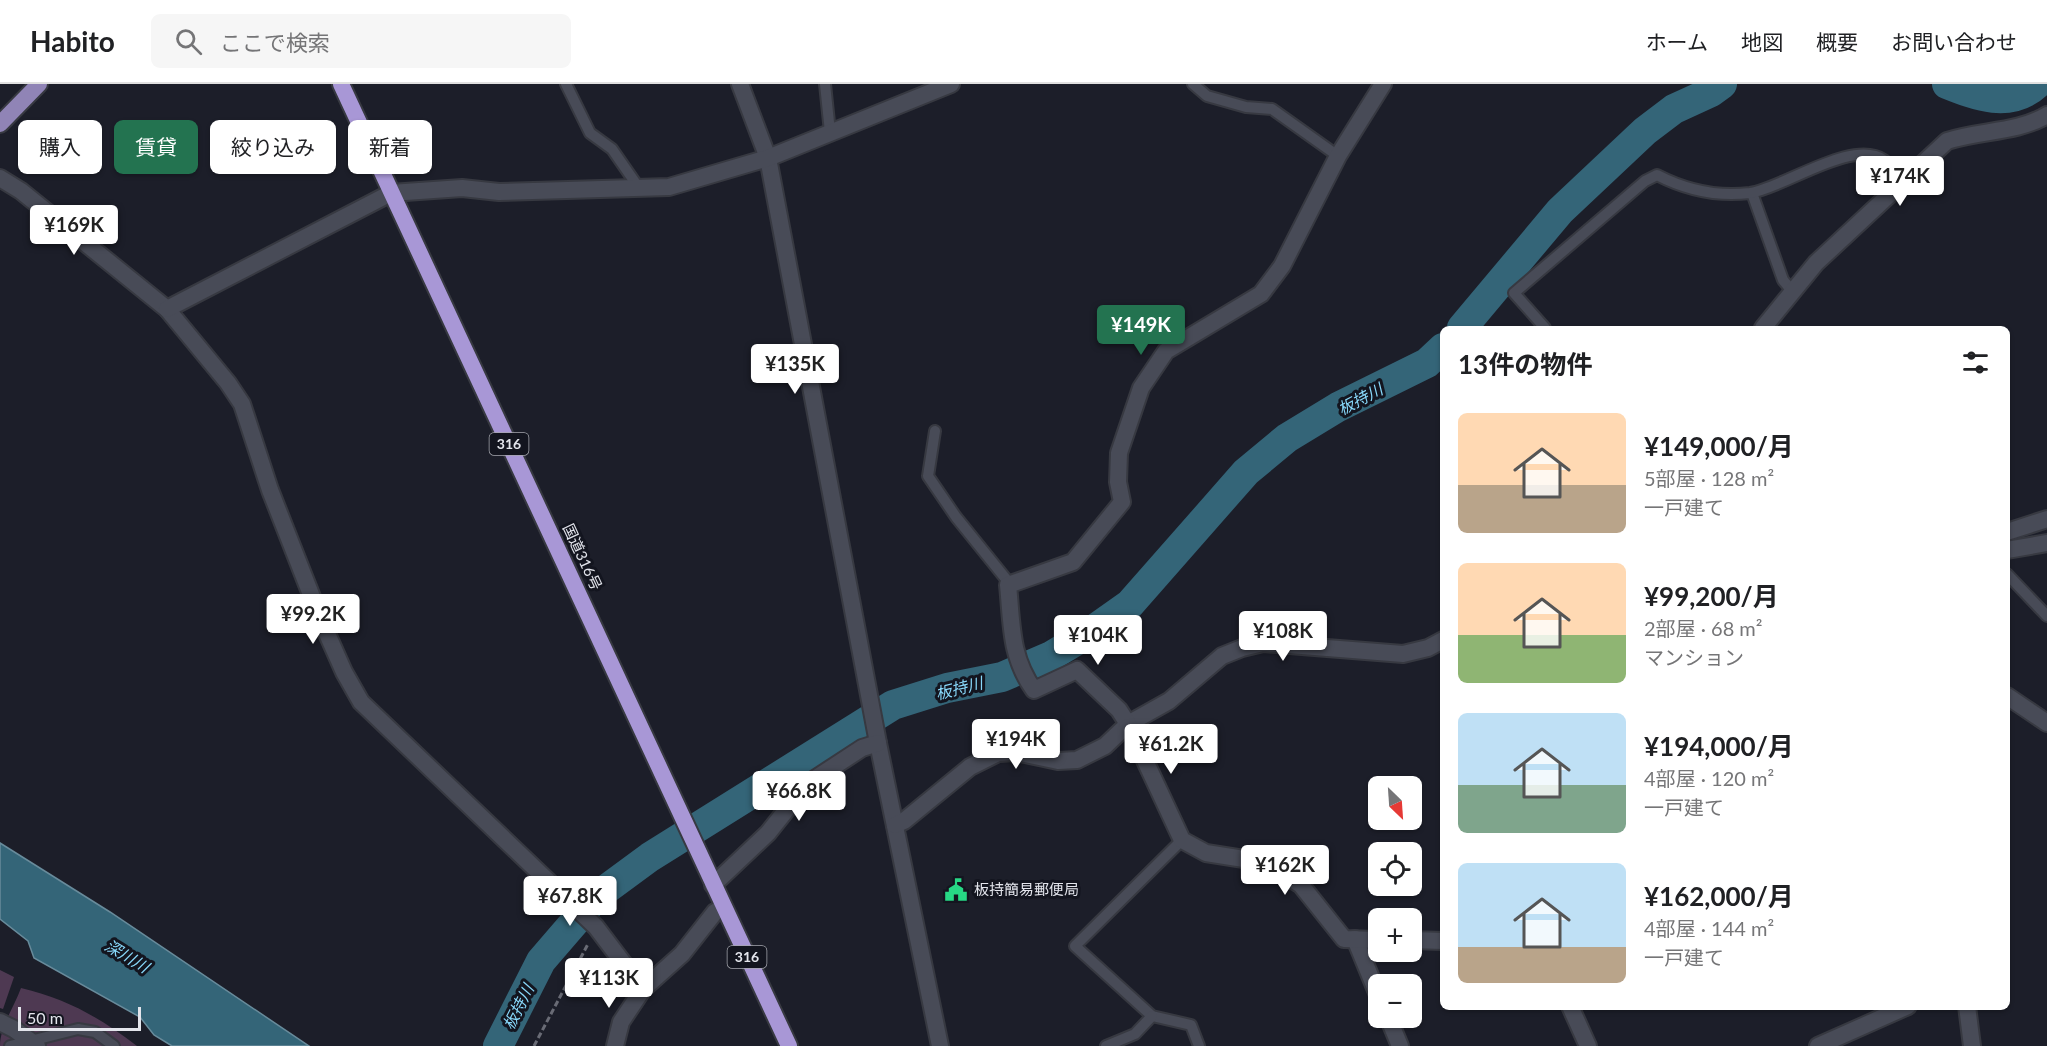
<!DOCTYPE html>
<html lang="ja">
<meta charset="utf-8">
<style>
body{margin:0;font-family:Lato,"Noto Sans JP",sans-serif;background:#f6f6f6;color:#202124;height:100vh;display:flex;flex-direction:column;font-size:22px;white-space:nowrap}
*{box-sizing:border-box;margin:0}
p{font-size:20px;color:#757577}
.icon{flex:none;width:33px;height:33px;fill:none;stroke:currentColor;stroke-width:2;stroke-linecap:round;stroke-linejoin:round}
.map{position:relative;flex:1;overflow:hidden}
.drawer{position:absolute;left:1440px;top:242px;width:570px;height:684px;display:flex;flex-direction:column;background:#fff;border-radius:9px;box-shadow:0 2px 4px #0004}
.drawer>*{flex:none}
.top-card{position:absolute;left:18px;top:36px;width:570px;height:54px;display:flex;gap:12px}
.needle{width:39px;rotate:155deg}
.fabs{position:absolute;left:1368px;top:692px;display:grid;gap:12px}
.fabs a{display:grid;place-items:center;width:54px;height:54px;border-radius:9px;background:#fff;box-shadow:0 2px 4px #0004;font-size:30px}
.scale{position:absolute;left:18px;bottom:15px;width:123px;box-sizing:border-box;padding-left:6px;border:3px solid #e3e5ec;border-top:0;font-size:16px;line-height:21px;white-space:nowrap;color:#e3e5ec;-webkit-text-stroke:4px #13151f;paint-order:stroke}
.price{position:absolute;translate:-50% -51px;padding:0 14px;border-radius:6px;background:#fff;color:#222;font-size:20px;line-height:39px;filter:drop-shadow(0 2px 3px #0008)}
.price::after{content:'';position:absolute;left:50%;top:36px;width:18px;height:14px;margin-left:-9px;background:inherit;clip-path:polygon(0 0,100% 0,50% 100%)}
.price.current{background:#237350;color:#fff}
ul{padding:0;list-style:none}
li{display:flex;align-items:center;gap:18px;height:150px;padding:0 18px}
li span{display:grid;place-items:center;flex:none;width:168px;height:120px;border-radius:9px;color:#555}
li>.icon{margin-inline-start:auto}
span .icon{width:72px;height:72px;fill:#fffc;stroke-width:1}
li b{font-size:26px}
h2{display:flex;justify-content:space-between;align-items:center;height:72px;padding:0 18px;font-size:26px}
.pill{padding:0 21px;border-radius:9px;background:#fff;box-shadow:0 2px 4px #0004;font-size:21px;line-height:54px}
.pill.current{background:#237350;color:#fff}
header{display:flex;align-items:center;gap:36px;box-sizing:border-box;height:84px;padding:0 30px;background:#fff;border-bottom:2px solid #e0e0e0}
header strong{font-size:28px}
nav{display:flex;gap:33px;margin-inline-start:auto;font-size:21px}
.search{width:420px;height:54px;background:#f6f6f6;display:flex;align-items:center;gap:15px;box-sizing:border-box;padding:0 21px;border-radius:9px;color:#757577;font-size:22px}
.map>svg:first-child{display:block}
.green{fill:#4e3952}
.water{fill:#346578;stroke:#688b9b;stroke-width:1.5}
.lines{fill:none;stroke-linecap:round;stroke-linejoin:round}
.river{stroke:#346578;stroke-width:30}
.service-casing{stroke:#373941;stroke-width:14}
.minor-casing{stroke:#373941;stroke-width:20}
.tertiary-casing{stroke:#373941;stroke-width:20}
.primary-casing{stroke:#373941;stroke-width:20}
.trunk-casing{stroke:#373941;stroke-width:20}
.path{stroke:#696b75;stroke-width:3;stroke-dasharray:6 3;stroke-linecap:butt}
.service{stroke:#484b57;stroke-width:10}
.minor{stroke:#484b57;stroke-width:16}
.tertiary{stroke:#484b57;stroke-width:16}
.primary{stroke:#9084b6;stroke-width:16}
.trunk{stroke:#a897d6;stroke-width:16}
.labels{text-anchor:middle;stroke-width:6;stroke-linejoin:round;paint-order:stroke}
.shield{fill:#13151f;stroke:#a5a7ae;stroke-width:1.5}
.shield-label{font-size:14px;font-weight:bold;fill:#e3e5ec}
.street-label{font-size:15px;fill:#e3e5ec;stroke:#13151f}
.poi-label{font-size:15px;fill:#e3e5ec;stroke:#13151f;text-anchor:start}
.water-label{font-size:16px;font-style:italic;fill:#88d8fa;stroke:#13151f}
</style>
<header>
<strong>Habito</strong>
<div class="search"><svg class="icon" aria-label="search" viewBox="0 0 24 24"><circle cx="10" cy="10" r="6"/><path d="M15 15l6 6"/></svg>ここで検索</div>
<nav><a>ホーム</a><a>地図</a><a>概要</a><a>お問い合わせ</a></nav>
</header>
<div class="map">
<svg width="2047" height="962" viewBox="0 0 2047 962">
<rect width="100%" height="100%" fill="#1c1e29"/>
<!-- green -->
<g class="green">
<path d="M0,886L14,893L3,925L0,924Z"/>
<path d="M21,904C67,915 99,933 137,962H0C0,943 14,923 21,904Z"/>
</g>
<!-- water -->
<path class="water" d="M0,759L110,828L309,962H172L154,951L140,933L34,874L28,857L0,835Z"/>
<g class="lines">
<!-- river -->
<g class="river">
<path d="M1947,0C1977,12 2010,25 2037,0"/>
<path d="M1462,244L1560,127L1645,47L1674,25L1711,8L1722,0"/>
<path d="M498,962L541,877L597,812L650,773L893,621L947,604L1002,593L1051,572L1089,549L1130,520L1246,388L1287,354L1338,323L1427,279L1443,264"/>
</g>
<!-- service casing -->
<g class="service-casing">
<g id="service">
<path d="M566,0L590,49L612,65L639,104"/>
<path d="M825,0L830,48"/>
<path d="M1193,0L1207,12L1246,23L1272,25L1338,72"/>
<path d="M1752,109L1783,196L1792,207"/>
<path d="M1545,244L1514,209L1645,97L1657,91C1686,106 1717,113 1750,109C1784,104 1852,54 1884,76C1891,81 1898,88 1904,94"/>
<path d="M935,347L928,392L956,433L1010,500"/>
<path d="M2007,490L2047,532"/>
<path d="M1182,756L1075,862L1152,932L1191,941L1199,962"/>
<path d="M10,962L78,945L95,948L114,962"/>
<path d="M1106,962L1135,950L1152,932"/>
</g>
</g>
<!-- minor casing -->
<g class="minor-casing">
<g id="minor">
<path d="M740,0L768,74L878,659L940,962"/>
<path d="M0,94L21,107L167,225L228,299L242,320L270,406L321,536L344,588L361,618L596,843L643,905"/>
<path d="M167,225L391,109L462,104L499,108L669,103L768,74L951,0"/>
<path d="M1763,244L1816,179L1947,57C1980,46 2017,49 2047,31"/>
<path d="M2007,448L2047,435"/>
<path d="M2007,466L2047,459"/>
<path d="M2007,612L2047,639"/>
<path d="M895,741L904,737L970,683L998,669L1016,668L1058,677L1077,676L1105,662L1128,640L1169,617L1222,572L1242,564L1263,559L1403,570L1428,564L1443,556"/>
<path d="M713,801L768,749L807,700L862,664L878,659"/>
<path d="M1355,855L1378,911"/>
<path d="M1378,856L1344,855L1301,801L1263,778L1206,769L1182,756L1128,640L1119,626L1077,586L1034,606C1010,573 1012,540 1008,501L1073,478L1122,418L1118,398L1119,369L1141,304L1166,267L1261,210L1282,182L1338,72L1383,0"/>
<path d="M1412,856L1443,857"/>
<path d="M1570,922L1588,962"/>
<path d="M1967,922L1972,962"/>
<path d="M1388,933L1400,962"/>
<path d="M615,962L621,938L643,905L682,870L715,828L723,823"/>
<path d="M1818,962L1908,922"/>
</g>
</g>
<!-- tertiary casing -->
<g class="tertiary-casing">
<path id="tertiary" d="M0,938L14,945L37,962"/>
</g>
<!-- primary casing -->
<g class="primary-casing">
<path id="primary" d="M0,40L39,0"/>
</g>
<!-- trunk casing -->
<g class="trunk-casing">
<path id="trunk" d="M341,0L789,962"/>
</g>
<!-- path -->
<path class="path" d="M534,962L588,860"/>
<!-- service -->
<use href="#service" class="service"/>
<!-- minor -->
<use href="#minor" class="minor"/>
<!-- tertiary -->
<use href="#tertiary" class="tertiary"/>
<!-- primary -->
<use href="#primary" class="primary"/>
<!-- trunk -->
<use href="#trunk" class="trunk"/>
</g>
<!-- icons -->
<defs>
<g id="civic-bare" transform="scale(1.8)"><path d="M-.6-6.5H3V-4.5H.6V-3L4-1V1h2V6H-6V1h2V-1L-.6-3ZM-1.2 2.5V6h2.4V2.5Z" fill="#27d885" stroke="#13151f" stroke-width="2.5" paint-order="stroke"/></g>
</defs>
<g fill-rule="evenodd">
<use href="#civic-bare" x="956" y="806"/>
</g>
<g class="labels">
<!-- shield labels -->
<g class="shield">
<rect x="489.5" y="349" width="39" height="22" rx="4.5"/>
<rect x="727.5" y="862" width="39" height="22" rx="4.5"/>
</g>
<g class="shield-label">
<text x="509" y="365">316</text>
<text x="747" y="878">316</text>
</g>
<!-- street labels -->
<g class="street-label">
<text transform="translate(582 473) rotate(65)" y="5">国道316号</text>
</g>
<!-- poi labels -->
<g class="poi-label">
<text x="974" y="811">板持簡易郵便局</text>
</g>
<!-- water labels -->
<g class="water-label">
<text transform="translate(1360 315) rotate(-28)" y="6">板持川</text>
<text transform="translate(959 604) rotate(-14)" y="6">板持川</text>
<text transform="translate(127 872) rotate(31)" y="6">深川川</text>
<text transform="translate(518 923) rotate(-63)" y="6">板持川</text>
</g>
</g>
</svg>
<div class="fabs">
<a><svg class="needle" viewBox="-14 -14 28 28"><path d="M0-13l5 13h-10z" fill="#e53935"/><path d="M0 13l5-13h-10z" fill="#757577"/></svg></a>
<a><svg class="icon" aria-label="locate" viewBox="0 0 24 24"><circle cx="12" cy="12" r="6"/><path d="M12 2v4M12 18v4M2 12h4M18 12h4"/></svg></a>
<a>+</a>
<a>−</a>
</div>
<div class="scale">50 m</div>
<b class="price" style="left:1900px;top:123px">¥174K</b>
<b class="price" style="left:74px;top:172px">¥169K</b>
<b class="price current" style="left:1141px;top:272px">¥149K</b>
<b class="price" style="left:795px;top:311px">¥135K</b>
<b class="price" style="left:313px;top:561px">¥99.2K</b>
<b class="price" style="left:1283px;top:578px">¥108K</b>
<b class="price" style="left:1098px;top:582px">¥104K</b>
<b class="price" style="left:1016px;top:686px">¥194K</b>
<b class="price" style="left:1171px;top:691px">¥61.2K</b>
<b class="price" style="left:799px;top:738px">¥66.8K</b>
<b class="price" style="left:1285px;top:812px">¥162K</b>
<b class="price" style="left:570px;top:843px">¥67.8K</b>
<b class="price" style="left:609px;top:925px">¥113K</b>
<div class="top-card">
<a class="pill">購入</a>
<a class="pill current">賃貸</a>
<a class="pill">絞り込み</a>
<a class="pill">新着</a>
</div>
<section class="drawer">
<h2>13件の物件<svg class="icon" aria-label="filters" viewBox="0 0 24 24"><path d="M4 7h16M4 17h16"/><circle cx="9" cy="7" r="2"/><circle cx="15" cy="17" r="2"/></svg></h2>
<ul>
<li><span style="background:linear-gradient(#ffd9b3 60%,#b9a48a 0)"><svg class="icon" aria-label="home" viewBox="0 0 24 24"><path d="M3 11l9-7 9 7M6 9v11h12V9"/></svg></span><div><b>¥149,000/月</b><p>5部屋 · 128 m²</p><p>一戸建て</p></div></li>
<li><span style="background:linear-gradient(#ffd9b3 60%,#8fb573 0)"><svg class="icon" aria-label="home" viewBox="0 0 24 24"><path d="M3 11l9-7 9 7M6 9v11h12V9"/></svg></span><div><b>¥99,200/月</b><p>2部屋 · 68 m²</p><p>マンション</p></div></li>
<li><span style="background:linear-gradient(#bfe0f5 60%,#7fa58c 0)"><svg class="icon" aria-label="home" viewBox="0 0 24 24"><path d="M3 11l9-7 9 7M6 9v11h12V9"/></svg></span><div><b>¥194,000/月</b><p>4部屋 · 120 m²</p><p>一戸建て</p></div></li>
<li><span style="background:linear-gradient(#bfe0f5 70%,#b9a48a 0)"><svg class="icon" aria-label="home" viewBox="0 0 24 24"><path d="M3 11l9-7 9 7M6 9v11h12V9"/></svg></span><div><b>¥162,000/月</b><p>4部屋 · 144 m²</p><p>一戸建て</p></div></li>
</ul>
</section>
</div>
